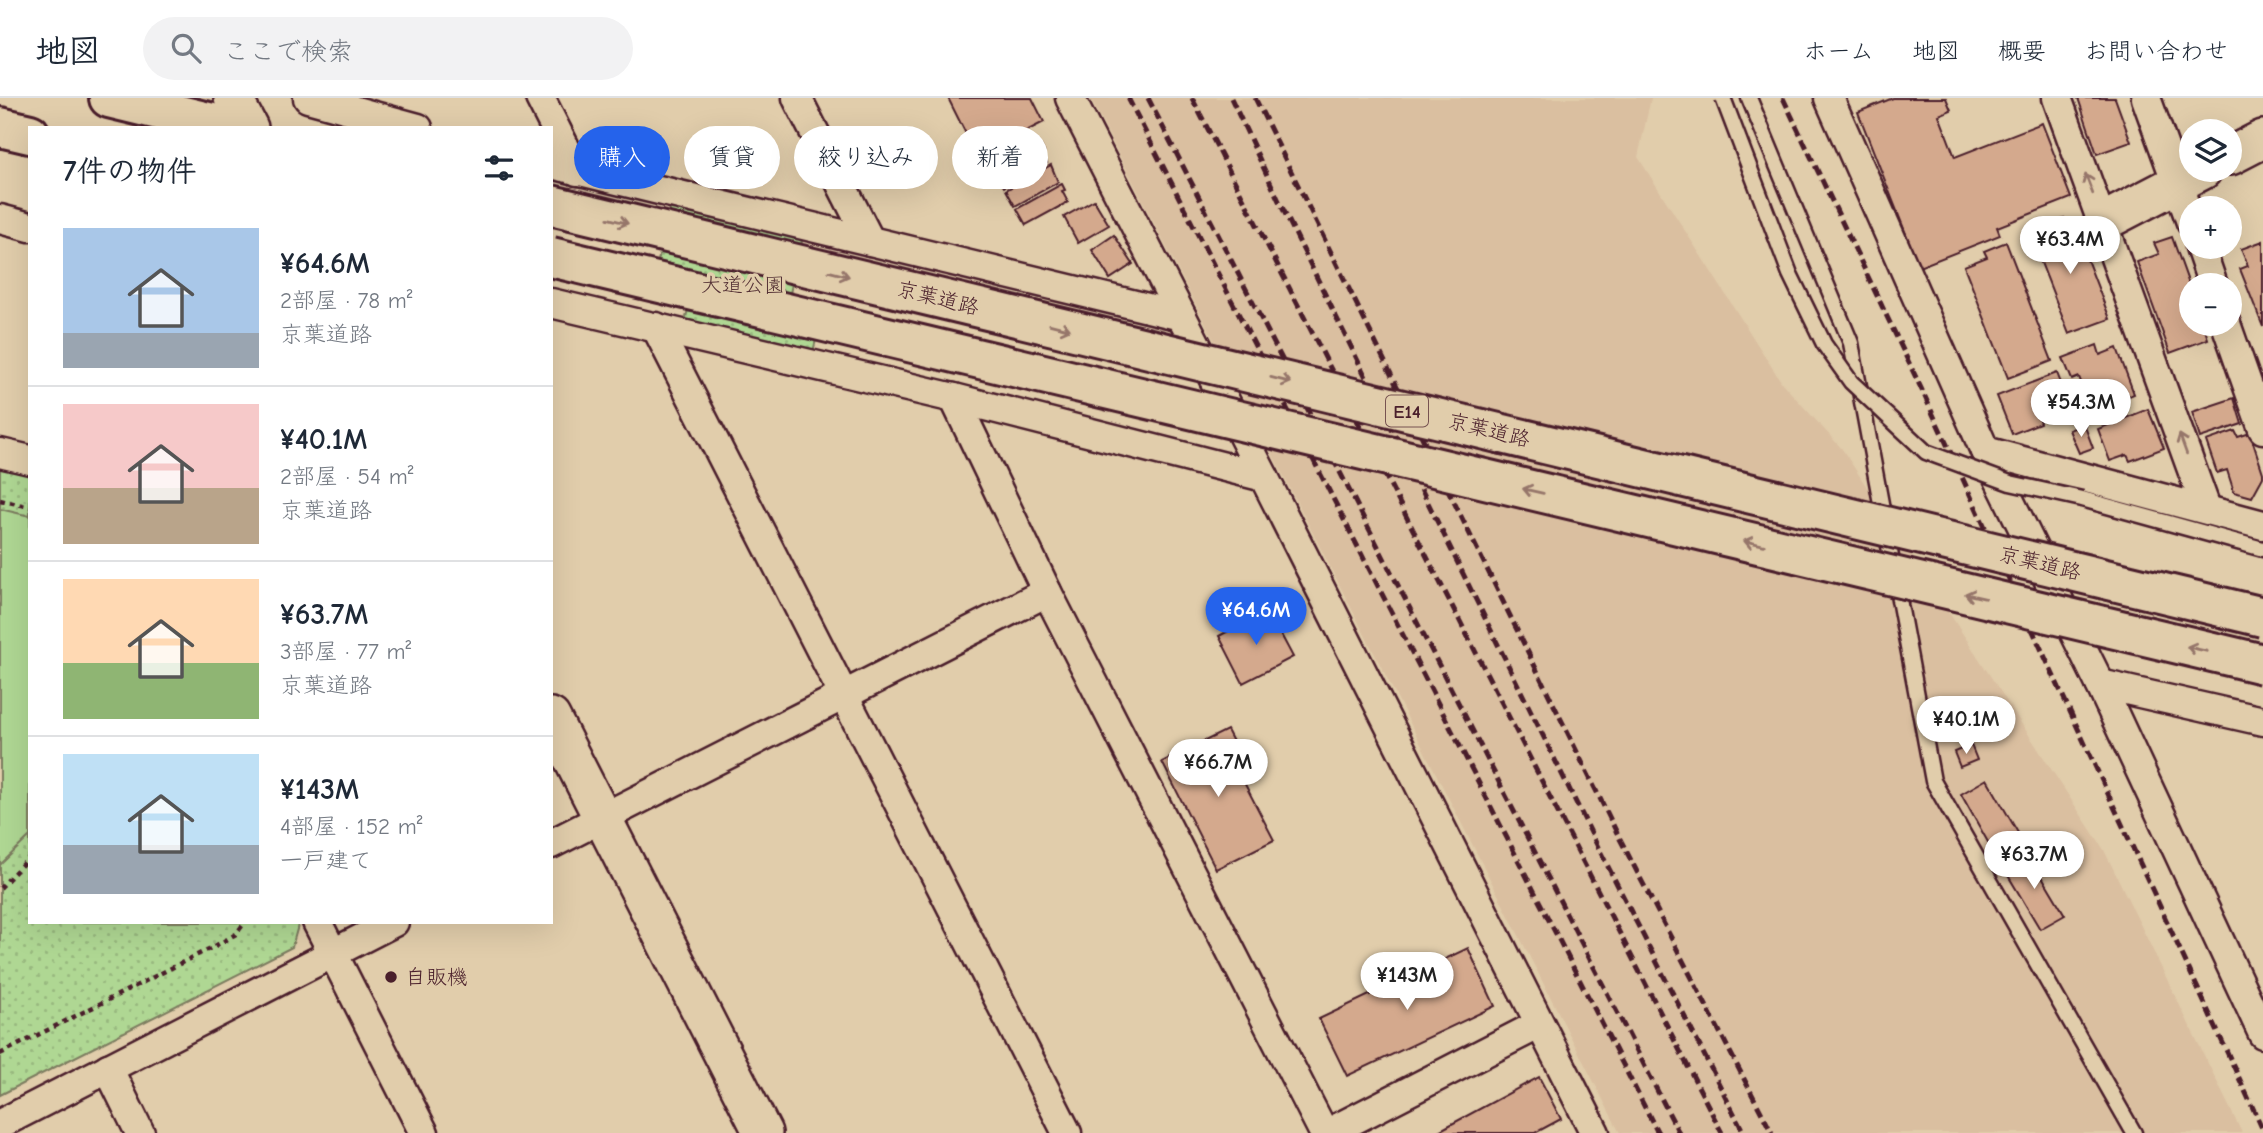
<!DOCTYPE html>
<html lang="ja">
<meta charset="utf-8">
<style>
body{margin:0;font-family:"Comic Neue","Klee One",sans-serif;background:#f2f2f3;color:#1f2937;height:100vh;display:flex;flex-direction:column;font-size:26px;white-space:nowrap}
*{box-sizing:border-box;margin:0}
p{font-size:23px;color:#747a83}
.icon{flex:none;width:38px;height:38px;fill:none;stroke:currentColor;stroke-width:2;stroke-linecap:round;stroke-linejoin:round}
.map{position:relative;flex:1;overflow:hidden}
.side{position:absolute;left:28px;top:28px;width:525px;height:798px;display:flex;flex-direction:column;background:#fff;border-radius:0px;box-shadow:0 7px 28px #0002}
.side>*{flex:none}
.guide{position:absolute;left:574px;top:28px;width:665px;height:63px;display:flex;gap:14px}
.fabs{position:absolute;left:2179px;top:21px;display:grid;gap:14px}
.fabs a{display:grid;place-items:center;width:63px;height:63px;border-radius:50%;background:#fff;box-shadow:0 7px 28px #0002;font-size:35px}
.price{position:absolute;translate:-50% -60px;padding:0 16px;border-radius:24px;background:#fff;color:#222;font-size:23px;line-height:46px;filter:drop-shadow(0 2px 4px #0008)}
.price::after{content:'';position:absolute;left:50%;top:42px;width:21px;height:16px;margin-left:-10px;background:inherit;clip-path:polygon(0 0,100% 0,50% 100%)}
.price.selected{background:#2563eb;color:#fff}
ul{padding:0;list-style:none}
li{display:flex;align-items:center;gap:21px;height:175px;padding:0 35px}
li+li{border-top:2px solid #e0e1e3}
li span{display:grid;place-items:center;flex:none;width:196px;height:140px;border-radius:0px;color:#555}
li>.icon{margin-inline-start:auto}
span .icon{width:84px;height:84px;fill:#fffc;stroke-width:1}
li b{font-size:30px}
h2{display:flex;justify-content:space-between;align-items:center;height:84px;padding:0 35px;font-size:30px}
.pill{padding:0 24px;border-radius:32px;background:#fff;box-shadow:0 7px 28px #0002;font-size:24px;line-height:63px}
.pill.selected{background:#2563eb;color:#fff}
header{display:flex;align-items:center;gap:42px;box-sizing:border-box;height:98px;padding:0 35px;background:#fff;border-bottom:2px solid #e0e1e3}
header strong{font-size:33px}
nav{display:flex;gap:38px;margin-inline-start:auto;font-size:24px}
.search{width:490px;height:63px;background:#f2f2f3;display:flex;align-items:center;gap:18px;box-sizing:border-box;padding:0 24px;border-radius:38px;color:#747a83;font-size:26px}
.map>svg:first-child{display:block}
.built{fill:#dabfa0}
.grass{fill:url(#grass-dots);stroke:#7c7b5f;stroke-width:2}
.garden{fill:#afd793;stroke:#7c7b5f;stroke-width:2}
.building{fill:#d4a98d;stroke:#4a1f2b;stroke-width:2}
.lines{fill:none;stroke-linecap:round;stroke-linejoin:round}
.service-casing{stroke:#4a1f2b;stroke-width:19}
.minor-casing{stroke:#4a1f2b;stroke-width:33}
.tertiary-casing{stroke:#4a1f2b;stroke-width:42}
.motorway-casing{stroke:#4a1f2b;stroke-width:44}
.path{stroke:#4a1f2b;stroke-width:4.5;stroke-dasharray:5 5;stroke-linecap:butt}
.service{stroke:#e1cdab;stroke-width:14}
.minor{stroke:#e1cdab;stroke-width:28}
.tertiary{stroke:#e1cdab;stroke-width:37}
.motorway{stroke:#e1cdab;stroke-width:38}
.rail{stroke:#4a1f2b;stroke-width:5;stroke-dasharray:10 5;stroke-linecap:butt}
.service-bridge-casing{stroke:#4a1f2b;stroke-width:19;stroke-linecap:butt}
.motorway-bridge-casing{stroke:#4a1f2b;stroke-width:44;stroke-linecap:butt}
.service-bridge{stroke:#e1cdab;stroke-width:14}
.motorway-bridge{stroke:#e1cdab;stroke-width:38}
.oneway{stroke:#96766b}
.poi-dot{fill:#4a1f2b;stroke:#e1cdab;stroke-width:2.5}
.labels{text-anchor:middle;stroke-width:7;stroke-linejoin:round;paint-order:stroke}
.shield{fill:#e1cdab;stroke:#775351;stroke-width:2}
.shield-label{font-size:19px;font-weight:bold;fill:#4a1f2b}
.park-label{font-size:21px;fill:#543135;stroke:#e1cdab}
.street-label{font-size:21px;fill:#4a1f2b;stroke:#e1cdab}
.poi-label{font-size:21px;fill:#4a1f2b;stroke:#e1cdab;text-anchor:start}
</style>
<header>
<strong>地図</strong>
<div class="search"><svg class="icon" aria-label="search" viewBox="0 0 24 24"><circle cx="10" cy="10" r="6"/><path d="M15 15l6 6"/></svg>ここで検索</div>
<nav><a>ホーム</a><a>地図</a><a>概要</a><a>お問い合わせ</a></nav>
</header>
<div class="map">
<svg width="2263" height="1035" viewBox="0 0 2263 1035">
<defs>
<pattern id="grass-dots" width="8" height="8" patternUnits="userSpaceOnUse" patternTransform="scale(1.75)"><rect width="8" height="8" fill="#afd793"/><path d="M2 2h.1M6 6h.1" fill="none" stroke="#98b87f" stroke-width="1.8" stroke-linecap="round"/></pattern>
</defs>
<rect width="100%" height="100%" fill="#e1cdab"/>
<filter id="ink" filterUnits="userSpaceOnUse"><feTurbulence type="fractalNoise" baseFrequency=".0143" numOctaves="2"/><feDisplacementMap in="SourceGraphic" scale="14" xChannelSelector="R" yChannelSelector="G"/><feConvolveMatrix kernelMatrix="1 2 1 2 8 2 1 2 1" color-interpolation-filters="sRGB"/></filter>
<g filter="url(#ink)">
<!-- built -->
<path class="built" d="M1090,0H1651L1638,59L1782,285L1842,351L2104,752L2242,1035H1620Z"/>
<!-- grass -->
<g class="grass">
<path d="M671,107L803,139L790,195L825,205L812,258L684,228L697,173L658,163Z"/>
<path d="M0,370L30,377V824H299L292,849L0,997Z"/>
</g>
<!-- garden -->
<path class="garden" d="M0,411L30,418V738L0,767Z"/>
<!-- building -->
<g class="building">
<path d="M948,0H1032L1044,24L977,58Z"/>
<path d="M1893,0H1946L1951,12L1939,17L1955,59L2042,25L2071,100L1997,129L2000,137L1919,169L1858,14Z"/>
<path d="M2078,0H2115L2131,44L2097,56Z"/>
<path d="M1041,48L1044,54L1041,55L1047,65L1004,89L995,73Z"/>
<path d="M1051,67L1058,84L1015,108L1006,92Z"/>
<path d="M1062,86L1065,92L1062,93L1068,104L1026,127L1017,111Z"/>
<path d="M1094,102L1109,127L1078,145L1064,119Z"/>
<path d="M2064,120L2068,130L2074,128L2110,221L2069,236L2029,134Z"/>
<path d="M1114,137L1133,166L1110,181L1092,152Z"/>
<path d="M2172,139L2191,192V226H2203L2208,241L2170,255L2137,164L2159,156L2154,145Z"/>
<path d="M2263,143V229L2240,171L2248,168L2241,151Z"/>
<path d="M2006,144L2052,263L2008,280L1964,168L1987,159L1984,153Z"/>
<path d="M2097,247L2100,257L2117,250L2134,296L2101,309L2096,299L2088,302L2079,279L2072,282L2063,260Z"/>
<path d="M2057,275L2069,306L2038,318L2040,325L2012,336L1997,298Z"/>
<path d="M2234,300L2242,326L2200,340L2192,314Z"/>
<path d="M2148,311L2164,350L2130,363L2127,357L2110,363L2098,331Z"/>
<path d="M2084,326L2093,350L2079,355L2069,332Z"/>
<path d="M2235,333L2238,339L2250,335L2263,375V379L2252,399L2234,394L2227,372L2217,375L2206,343Z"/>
<path d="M1268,512L1293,559L1243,585L1219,538Z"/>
<path d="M1950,606L1954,625L1941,628L1937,608Z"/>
<path d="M1227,632L1244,665L1236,669L1274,742L1216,771L1162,664Z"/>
<path d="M1971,647L1977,662L1960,669L1954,654Z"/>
<path d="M1987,681L2025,747L1998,762L1961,696Z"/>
<path d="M2028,755L2065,817L2040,831L2003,769Z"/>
<path d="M1468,850L1495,908L1347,978L1319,921Z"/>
<path d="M1539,979L1561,1021L1535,1035H1435Z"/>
</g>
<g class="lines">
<!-- service casing -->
<g class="service-casing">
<g id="service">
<path d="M1749,0L1851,245L1933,683L2134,1035"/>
<path d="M2082,401L2263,451"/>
</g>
</g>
<!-- minor casing -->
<g class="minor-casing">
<g id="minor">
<path d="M308,0L418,30"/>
<path d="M540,0L577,73"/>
<path d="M797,0L870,143"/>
<path d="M1070,0L1264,379L1595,1035"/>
<path d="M1829,0L1985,353L2100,586L2263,936"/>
<path d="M2057,0L2206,410"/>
<path d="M2146,0L2191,124"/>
<path d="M551,66L1181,218"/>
<path d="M0,121L30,129"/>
<path d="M2200,149L2213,187"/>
<path d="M551,205L954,300L1264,379"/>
<path d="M2226,226L2263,331"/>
<path d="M656,229L1067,1035"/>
<path d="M954,300L1047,494L1324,1035"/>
<path d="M1985,353L2263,427"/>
<path d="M0,355L30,362"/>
<path d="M2100,586L2263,623"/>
<path d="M551,746L1047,494"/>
<path d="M317,824L424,1035"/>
<path d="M108,970L140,1035"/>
<path d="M0,1026L394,824"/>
<path d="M1328,1035L1538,927"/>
</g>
</g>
<!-- tertiary casing -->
<g class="tertiary-casing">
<g id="tertiary">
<path d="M233,0L249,30"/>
<path d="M2230,58L2263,41"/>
<path d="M2103,124L2203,72"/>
<path d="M551,619L763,1035"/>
</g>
</g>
<!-- motorway casing -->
<g class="motorway-casing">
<g id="motorway">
<path d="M109,0L233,30"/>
<path d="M0,29L30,36"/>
</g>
</g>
<!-- path -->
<g class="path">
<path d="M0,402L30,409"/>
<path d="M0,790L30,758"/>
<path d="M0,956L215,848L236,836L245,824"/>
</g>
<!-- service -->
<use href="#service" class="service"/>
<!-- minor -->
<use href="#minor" class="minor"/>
<!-- tertiary -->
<use href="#tertiary" class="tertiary"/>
<!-- motorway -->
<use href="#motorway" class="motorway"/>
<!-- rail -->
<g class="rail">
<path d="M1128,0L1658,1035"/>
<path d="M1148,0L1679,1035"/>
<path d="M1192,0L1722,1035"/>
<path d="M1231,0L1280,105L1598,749L1744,1035"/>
<path d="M1255,0L1618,737L1772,1035"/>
<path d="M1783,0L1920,288L2263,1032"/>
</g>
<!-- service-bridge casing -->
<g class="service-bridge-casing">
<path id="service-bridge" d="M1723,0L1790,176L1824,246L1851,284L1926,354L2010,385L2082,401"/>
</g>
<!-- motorway-bridge casing -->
<g class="motorway-bridge-casing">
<g id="motorway-bridge">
<path d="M551,107L2263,519"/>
<path d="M551,159L2263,566"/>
</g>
</g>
<!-- service-bridge -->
<use href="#service-bridge" class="service-bridge"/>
<!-- motorway-bridge -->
<use href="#motorway-bridge" class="motorway-bridge"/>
</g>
<!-- one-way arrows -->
<defs><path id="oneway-shaft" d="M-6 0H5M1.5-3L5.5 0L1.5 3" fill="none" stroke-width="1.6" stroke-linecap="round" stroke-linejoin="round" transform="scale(1.75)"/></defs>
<g class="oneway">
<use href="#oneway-shaft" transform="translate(2089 86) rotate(-111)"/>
<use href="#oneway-shaft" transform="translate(618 123) rotate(14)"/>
<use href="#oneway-shaft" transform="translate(839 176) rotate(14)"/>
<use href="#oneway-shaft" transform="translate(1060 229) rotate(14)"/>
<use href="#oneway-shaft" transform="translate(1281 282) rotate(14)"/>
<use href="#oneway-shaft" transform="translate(2183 346) rotate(-110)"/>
<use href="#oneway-shaft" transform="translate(1533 393) rotate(-167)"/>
<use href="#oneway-shaft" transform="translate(1754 445) rotate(-167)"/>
<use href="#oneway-shaft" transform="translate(1975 498) rotate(-167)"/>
<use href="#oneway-shaft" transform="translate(2197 551) rotate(-167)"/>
</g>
</g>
<!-- markers -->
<circle class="poi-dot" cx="391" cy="879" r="7"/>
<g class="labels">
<!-- shield labels -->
<rect class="shield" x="1386" y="297.5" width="42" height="31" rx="5"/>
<g class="shield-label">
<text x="1407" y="320">E14</text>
</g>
<!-- park labels -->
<g class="park-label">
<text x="743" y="194">大道公園</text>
</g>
<!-- street labels -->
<g class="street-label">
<text transform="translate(938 200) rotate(14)" y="7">京葉道路</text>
<text transform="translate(1489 332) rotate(14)" y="7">京葉道路</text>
<text transform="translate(2040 465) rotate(14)" y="7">京葉道路</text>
</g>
<!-- poi labels -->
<g class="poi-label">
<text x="405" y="886">自販機</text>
</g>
</g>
</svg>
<div class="fabs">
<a><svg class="icon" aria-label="layers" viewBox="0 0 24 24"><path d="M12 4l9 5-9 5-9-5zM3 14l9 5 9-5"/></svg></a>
<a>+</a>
<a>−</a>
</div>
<b class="price" style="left:2070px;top:178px">¥63.4M</b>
<b class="price" style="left:2081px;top:341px">¥54.3M</b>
<b class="price selected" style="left:1256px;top:549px">¥64.6M</b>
<b class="price" style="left:1966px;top:658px">¥40.1M</b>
<b class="price" style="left:1218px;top:701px">¥66.7M</b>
<b class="price" style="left:2034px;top:793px">¥63.7M</b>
<b class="price" style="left:1407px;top:914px">¥143M</b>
<div class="guide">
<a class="pill selected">購入</a>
<a class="pill">賃貸</a>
<a class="pill">絞り込み</a>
<a class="pill">新着</a>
</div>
<section class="side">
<h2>7件の物件<svg class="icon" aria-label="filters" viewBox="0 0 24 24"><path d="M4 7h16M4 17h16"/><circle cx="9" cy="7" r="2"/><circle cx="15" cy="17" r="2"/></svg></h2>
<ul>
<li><span style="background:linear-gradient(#a9c7e8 75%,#9aa5b1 0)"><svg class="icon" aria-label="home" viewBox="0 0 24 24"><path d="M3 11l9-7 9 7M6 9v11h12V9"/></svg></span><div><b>¥64.6M</b><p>2部屋 · 78 m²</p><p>京葉道路</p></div></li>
<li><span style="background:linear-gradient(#f6c9c9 60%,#b9a48a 0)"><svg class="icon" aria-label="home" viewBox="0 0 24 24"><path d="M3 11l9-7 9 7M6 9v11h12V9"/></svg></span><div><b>¥40.1M</b><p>2部屋 · 54 m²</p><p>京葉道路</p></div></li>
<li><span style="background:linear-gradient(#ffd9b3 60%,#8fb573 0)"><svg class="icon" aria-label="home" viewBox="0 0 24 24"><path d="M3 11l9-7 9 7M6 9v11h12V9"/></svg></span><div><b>¥63.7M</b><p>3部屋 · 77 m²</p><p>京葉道路</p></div></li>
<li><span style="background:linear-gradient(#bfe0f5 65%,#9aa5b1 0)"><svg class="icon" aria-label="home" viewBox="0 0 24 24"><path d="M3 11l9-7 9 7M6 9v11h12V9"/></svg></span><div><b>¥143M</b><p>4部屋 · 152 m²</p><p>一戸建て</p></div></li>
</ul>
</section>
</div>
